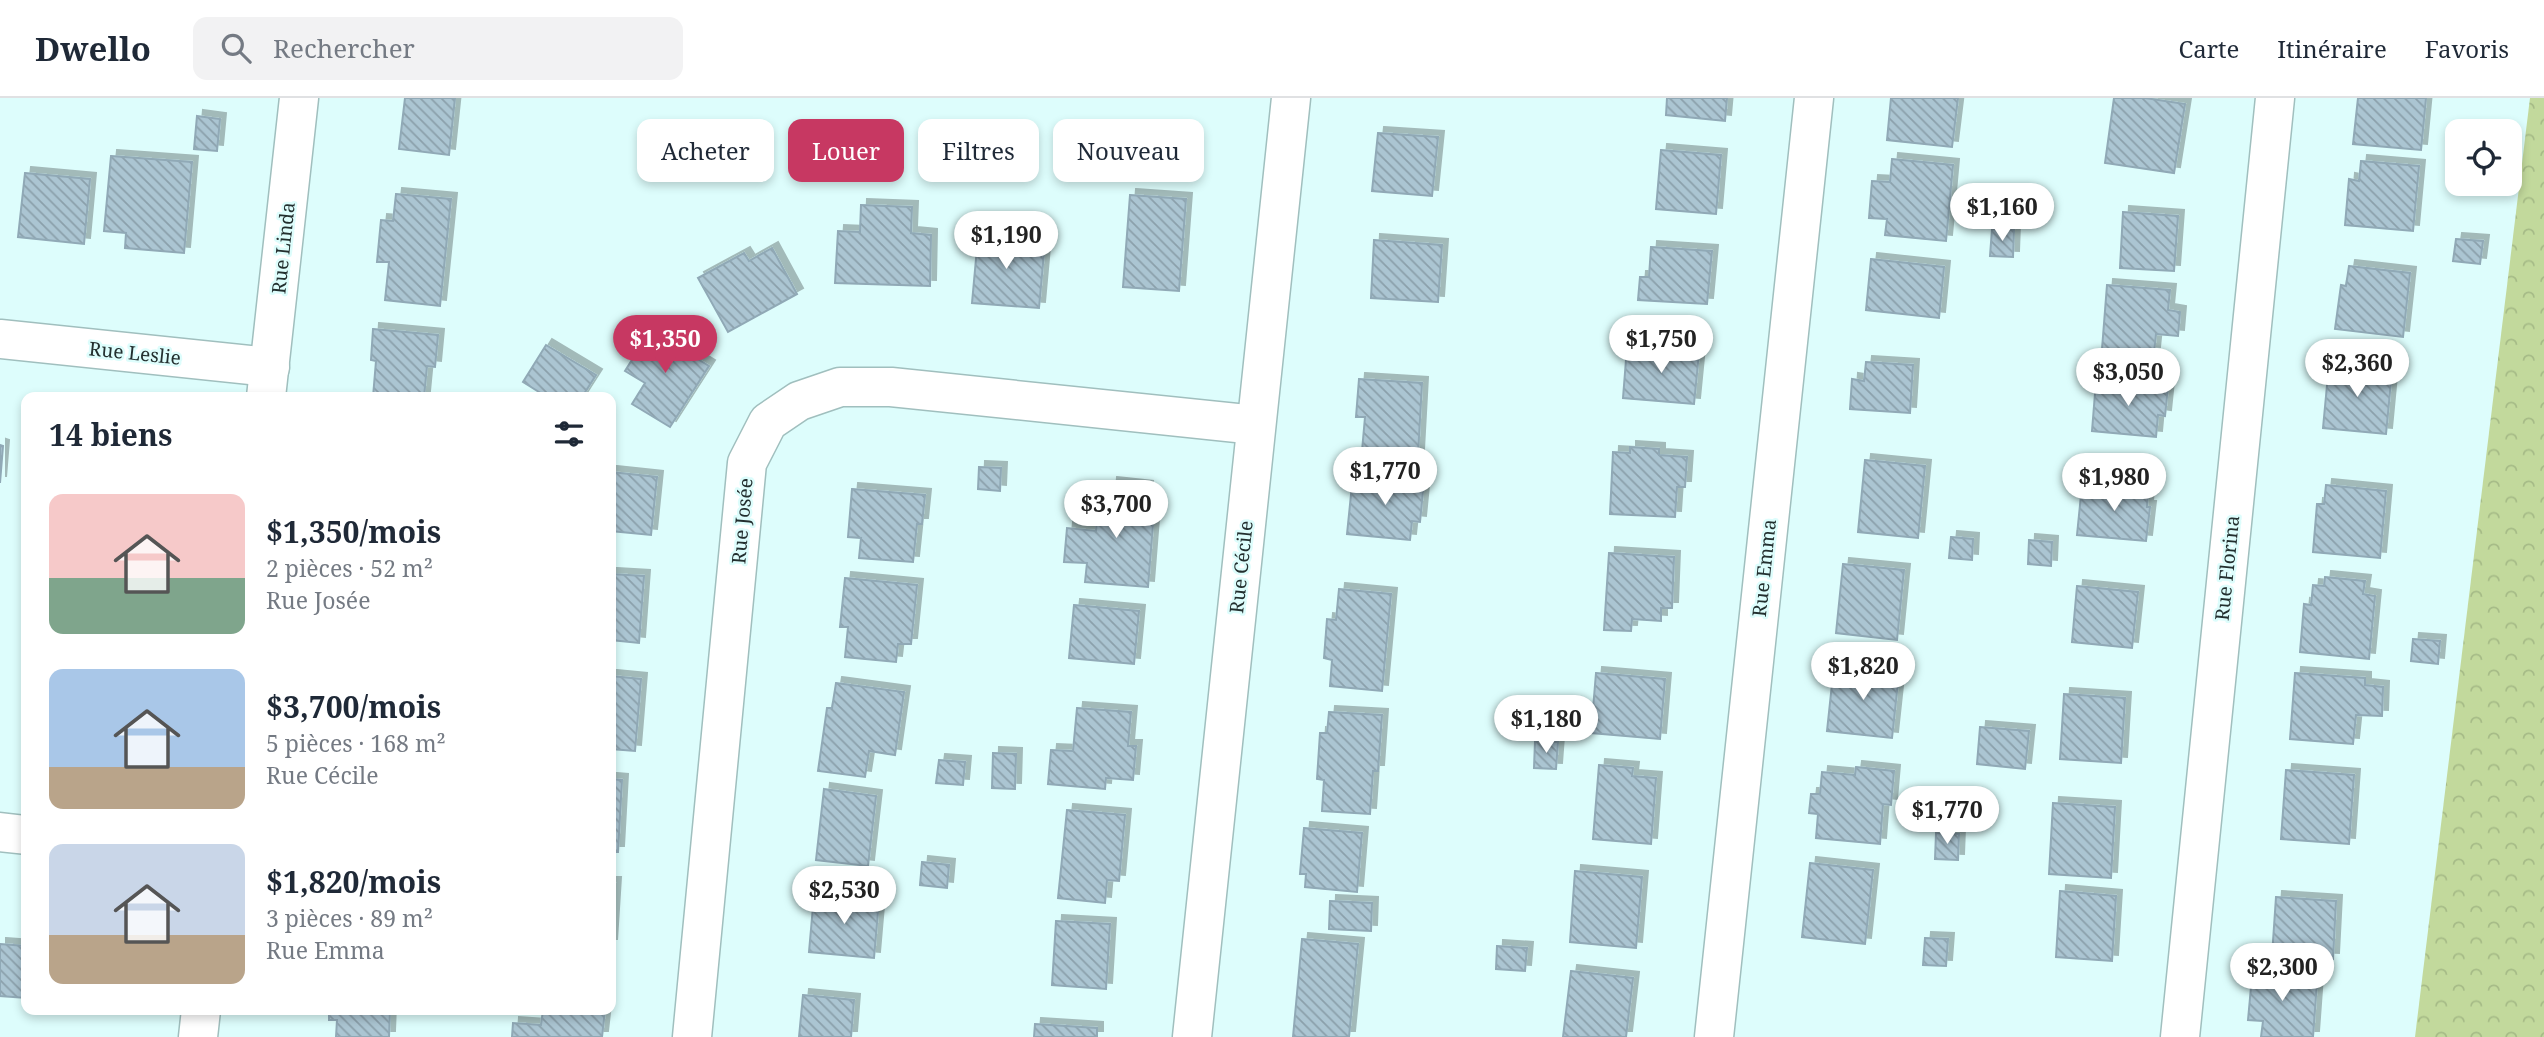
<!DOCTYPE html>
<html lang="fr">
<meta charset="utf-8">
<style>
body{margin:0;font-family:"Noto Serif",serif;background:#f2f2f3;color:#1f2937;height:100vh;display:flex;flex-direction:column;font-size:26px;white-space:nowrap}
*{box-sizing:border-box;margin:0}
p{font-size:23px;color:#747a83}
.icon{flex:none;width:38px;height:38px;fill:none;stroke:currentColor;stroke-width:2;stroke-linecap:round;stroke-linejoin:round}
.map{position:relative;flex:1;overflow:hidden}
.sheet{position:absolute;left:21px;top:294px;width:595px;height:623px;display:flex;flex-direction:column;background:#fff;border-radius:14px;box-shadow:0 4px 10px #0003}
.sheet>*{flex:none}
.guide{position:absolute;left:637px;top:21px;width:665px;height:63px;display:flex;gap:14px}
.buttons{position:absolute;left:2445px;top:21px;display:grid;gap:14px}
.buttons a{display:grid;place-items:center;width:77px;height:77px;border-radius:14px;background:#fff;box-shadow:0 4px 10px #0003;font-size:35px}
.price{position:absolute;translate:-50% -60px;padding:0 16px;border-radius:24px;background:#fff;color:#222;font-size:23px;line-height:46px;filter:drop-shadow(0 2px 4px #0008)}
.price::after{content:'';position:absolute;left:50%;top:42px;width:21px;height:16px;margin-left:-10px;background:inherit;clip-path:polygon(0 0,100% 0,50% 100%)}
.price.active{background:#c73862;color:#fff}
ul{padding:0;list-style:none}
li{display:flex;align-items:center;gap:21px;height:175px;padding:0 28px}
li span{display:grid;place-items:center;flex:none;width:196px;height:140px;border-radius:14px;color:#555}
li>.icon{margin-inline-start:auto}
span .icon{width:84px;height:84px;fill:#fffc;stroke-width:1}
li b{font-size:30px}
h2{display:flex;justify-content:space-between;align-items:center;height:84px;padding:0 28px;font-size:30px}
.chip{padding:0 24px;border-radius:14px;background:#fff;box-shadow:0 4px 10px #0003;font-size:24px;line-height:63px}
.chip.active{background:#c73862;color:#fff}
header{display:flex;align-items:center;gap:42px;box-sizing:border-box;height:98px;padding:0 35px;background:#fff;border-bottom:2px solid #e0e1e3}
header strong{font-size:33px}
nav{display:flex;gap:38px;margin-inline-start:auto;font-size:24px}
.search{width:490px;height:63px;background:#f2f2f3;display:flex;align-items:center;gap:18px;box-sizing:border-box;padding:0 24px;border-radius:14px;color:#747a83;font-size:26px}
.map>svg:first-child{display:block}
.forest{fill:url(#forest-crowns)}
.building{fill:url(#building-back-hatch);stroke:#90a9b6;stroke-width:2;filter:url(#shadow)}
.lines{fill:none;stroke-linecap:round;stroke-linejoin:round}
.street-casing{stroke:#a0bfbe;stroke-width:41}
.street{stroke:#fff;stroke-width:38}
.labels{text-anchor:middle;stroke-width:5;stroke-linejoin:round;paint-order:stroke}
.street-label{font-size:19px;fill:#232f2f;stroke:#ddfdfc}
</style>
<header>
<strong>Dwello</strong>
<div class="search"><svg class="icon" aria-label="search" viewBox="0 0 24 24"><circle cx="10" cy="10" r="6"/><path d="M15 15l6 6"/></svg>Rechercher</div>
<nav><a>Carte</a><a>Itinéraire</a><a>Favoris</a></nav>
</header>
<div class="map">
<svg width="2544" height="939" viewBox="0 0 2544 939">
<defs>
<pattern id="forest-crowns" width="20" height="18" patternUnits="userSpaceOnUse" patternTransform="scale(1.75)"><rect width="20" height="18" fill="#c2d99c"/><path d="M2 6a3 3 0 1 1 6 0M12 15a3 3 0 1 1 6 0" fill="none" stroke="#a6bb87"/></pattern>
<pattern id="building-back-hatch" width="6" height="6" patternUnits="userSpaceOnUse" patternTransform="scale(1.75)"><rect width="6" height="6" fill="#abc5d2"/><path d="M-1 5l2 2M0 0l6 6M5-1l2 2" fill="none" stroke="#8ba0ab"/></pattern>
<filter id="shadow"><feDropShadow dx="6" dy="-6" stdDeviation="0" flood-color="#0004"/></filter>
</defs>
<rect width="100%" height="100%" fill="#ddfdfc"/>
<!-- forest -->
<path class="forest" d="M2530,0H2544V939H2415Z"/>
<!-- building -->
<g class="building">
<path d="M405,0H455L449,57L399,51Z"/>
<path d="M1667,0H1727L1725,23L1666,17Z"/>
<path d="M1891,0H1958L1952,49L1887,42Z"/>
<path d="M2114,0H2145L2185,6L2174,75L2105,65Z"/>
<path d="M2358,0H2426L2421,52L2353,46Z"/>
<path d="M197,18L220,21L217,53L194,51Z"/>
<path d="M1378,35L1438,39L1432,98L1372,93Z"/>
<path d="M1661,52L1721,57L1716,116L1656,111Z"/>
<path d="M111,58L192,64L184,155L125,150L126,135L104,133Z"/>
<path d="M1892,61L1953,67L1946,143L1885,137L1887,121L1869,120L1872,83L1890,84Z"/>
<path d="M2361,63L2419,68L2413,133L2345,127L2349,81L2359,83Z"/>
<path d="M25,75L90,81L84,146L18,139Z"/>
<path d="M396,96L451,101L440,208L385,202L389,164H377L381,122L393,123Z"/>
<path d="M1130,97L1186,101L1179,193L1123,189Z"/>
<path d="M861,107L912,109L911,135L931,137L930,188L835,185L838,133L860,134Z"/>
<path d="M2123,114L2178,118L2174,173L2120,170Z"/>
<path d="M979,128L1016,131L1014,152L1044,155L1039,210L972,205Z"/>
<path d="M1992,131L2014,132L2013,159L1990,158Z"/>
<path d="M2456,141L2483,143L2480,166L2453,163Z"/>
<path d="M1374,142L1442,147L1438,204L1371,200Z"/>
<path d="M1651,149L1712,153L1707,206L1638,202L1640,179H1649Z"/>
<path d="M772,150L797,196L728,234L698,180L744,155L749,163Z"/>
<path d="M1871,161L1944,169L1939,220L1866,212Z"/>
<path d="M2349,168L2410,175L2403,239L2335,231L2341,187L2346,188Z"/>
<path d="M2107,187L2170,192L2168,212L2180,214L2178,238L2156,236L2154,255L2102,251Z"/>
<path d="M654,227L699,256L696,260L709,268L670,329L632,306L645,285L625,273Z"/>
<path d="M373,231L438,237L435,269L427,268L424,299H373L376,263L371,262Z"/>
<path d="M546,247L596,277L582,299H547L523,284Z"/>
<path d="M1627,249L1699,255L1694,306L1623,300Z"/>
<path d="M1866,264L1913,267L1910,315L1850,311L1852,281L1864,283Z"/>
<path d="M2329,266L2392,273L2386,336L2323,330Z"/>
<path d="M1359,281L1422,285L1418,357L1362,353L1365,319H1356Z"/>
<path d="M2096,283L2168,289L2165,318L2158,317L2156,339L2092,333Z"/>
<path d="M0,347L3,348L0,385Z"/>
<path d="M1630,349L1659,351V357L1687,359L1685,389H1677L1675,419L1610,416L1613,354L1630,355Z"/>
<path d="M1865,362L1925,368L1918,440L1858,434Z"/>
<path d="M979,369L1001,370L1000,393L978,391Z"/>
<path d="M611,374L657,379L651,437L611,433Z"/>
<path d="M1353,377L1424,383L1420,424L1412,423L1410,442L1347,436Z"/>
<path d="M1111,385L1147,389L1145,413L1154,414L1148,489L1085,484L1087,465L1064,464L1067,430L1096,433L1098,409L1109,410Z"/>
<path d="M2082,387L2148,393L2147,409H2150L2146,443L2077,437Z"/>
<path d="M2326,387L2386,393L2380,460L2313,454L2317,406H2324Z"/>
<path d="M852,391L925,397L922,426H917L913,464L859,460L861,440L848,439Z"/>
<path d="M1951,439L1973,441L1972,462L1949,460Z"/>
<path d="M2029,442L2052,444L2051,468L2028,466Z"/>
<path d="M1609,455L1674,459L1672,510H1661V523L1632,521L1631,533L1604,532Z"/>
<path d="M1843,466L1904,472L1897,542L1836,535Z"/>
<path d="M611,476L644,478L639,545L611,542Z"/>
<path d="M2325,479L2365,483L2363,496L2375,498L2369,561L2300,554L2304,506L2311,507L2313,487L2324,488Z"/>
<path d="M845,480L917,487L911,546H898L896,564L845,559L848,529H840Z"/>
<path d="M2077,488L2138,494L2132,550L2072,544Z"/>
<path d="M1339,491L1391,496L1382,593L1330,588L1332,562L1324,560L1327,521L1336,522Z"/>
<path d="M1074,507L1139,513L1134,566L1069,560Z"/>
<path d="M2413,541L2440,543L2438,566L2411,563Z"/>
<path d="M1834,567L1899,575L1892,640L1827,633Z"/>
<path d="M1596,575L1665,581L1660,641L1591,635Z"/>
<path d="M2295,575L2365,580V587L2383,589L2382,618L2356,617L2353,646L2290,641Z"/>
<path d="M611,578L641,581L635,653L611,651Z"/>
<path d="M836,585L904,594L895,657L869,653L865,679L818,673L827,610H832Z"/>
<path d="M2064,596L2125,600L2121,665L2060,661Z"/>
<path d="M1077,610L1131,614L1128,648H1136L1133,682L1106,680L1105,691L1048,686L1051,652L1073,653Z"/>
<path d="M1329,614L1382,617L1378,673H1373L1370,716L1322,713L1324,682L1317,681L1320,635H1327Z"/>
<path d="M1980,629L2029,633L2025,671L1977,666Z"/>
<path d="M1535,643L1558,644L1556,671L1534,670Z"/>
<path d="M993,655L1016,656L1015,691L992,690Z"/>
<path d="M939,662L965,664L963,687L936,685Z"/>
<path d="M1599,667L1633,670L1632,678L1656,680L1651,746L1593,741Z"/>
<path d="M1856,669L1894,673L1891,707L1883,706L1880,746L1816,740L1818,716L1809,715L1811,696H1820L1822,674L1855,677Z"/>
<path d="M2286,672L2354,677L2349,746L2281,741Z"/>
<path d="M611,681L622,682L618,754H611Z"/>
<path d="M824,691L876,698L868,768L816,762Z"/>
<path d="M2053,705L2115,709L2111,780L2049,776Z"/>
<path d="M1067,712L1125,717L1119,783L1107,782L1105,805L1058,800Z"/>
<path d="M1304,730L1362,735L1357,794L1305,789L1306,776H1300Z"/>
<path d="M1936,735L1959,736L1958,762L1935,761Z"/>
<path d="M922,764L949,767L947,790L920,787Z"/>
<path d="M1810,765L1873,772L1865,846L1802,839Z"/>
<path d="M1575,773L1642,779L1636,850L1570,844Z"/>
<path d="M611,785H615L611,848Z"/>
<path d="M2060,793L2116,798L2112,863L2056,859Z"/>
<path d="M814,797L879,802L874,860L809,854Z"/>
<path d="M2276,799L2336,803L2333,861L2272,858Z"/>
<path d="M1330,803L1372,805L1371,833L1329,831Z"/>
<path d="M1056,823L1110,826L1106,891L1052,887Z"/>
<path d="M1925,840L1948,841L1946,868L1923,867Z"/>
<path d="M1302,841L1358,846L1349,939H1293Z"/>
<path d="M0,846L26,848V900L0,898Z"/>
<path d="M1497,848L1527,850L1525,873L1496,871Z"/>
<path d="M2253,867L2294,871L2293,883L2317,884L2313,939H2261L2263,923L2248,922Z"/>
<path d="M1571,873L1633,880L1626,939H1563Z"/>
<path d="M803,897L854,902L851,939H799Z"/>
<path d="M329,912H390L389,939H336L337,922H329Z"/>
<path d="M543,912H605L602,939H512L513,925L541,927Z"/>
<path d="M1035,926L1097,930V939H1034Z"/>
</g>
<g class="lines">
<!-- street casing -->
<g class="street-casing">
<g id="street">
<path d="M0,241L270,269"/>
<path d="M266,299L299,0"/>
<path d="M0,734L26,737"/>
<path d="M198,939L201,912"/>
<path d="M692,939L747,365L768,324L799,303L840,289H891L1256,327"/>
<path d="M1192,939L1291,0"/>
<path d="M1714,939L1814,0"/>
<path d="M2180,939L2275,0"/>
</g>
</g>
<!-- street -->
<use href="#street" class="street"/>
</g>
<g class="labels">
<!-- street labels -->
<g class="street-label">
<text transform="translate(283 150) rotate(-84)" y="7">Rue Linda</text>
<text transform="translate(135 255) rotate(6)" y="7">Rue Leslie</text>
<text transform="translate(742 423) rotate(-85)" y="7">Rue Josée</text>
<text transform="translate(1241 469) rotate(-84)" y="7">Rue Cécile</text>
<text transform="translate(1764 470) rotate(-84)" y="7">Rue Emma</text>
<text transform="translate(2227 470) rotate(-84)" y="7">Rue Florina</text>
</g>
</g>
</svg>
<div class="buttons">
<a><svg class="icon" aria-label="locate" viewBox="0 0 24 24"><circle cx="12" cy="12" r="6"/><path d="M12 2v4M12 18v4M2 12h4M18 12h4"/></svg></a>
</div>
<b class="price" style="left:2002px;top:145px">$1,160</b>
<b class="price" style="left:1006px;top:173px">$1,190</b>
<b class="price active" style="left:665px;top:277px">$1,350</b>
<b class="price" style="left:1661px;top:277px">$1,750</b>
<b class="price" style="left:2357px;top:301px">$2,360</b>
<b class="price" style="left:2128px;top:310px">$3,050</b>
<b class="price" style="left:1385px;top:409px">$1,770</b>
<b class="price" style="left:2114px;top:415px">$1,980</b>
<b class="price" style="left:1116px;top:442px">$3,700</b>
<b class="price" style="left:1863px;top:604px">$1,820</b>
<b class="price" style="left:1546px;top:657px">$1,180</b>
<b class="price" style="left:1947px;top:748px">$1,770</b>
<b class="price" style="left:844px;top:828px">$2,530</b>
<b class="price" style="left:2282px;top:905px">$2,300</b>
<div class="guide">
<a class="chip">Acheter</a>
<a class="chip active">Louer</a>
<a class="chip">Filtres</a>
<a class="chip">Nouveau</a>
</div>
<section class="sheet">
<h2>14 biens<svg class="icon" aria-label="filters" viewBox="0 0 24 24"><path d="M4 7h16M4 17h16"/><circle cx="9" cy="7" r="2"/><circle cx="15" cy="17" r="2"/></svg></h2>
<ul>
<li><span style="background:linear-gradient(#f6c9c9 60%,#7fa58c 0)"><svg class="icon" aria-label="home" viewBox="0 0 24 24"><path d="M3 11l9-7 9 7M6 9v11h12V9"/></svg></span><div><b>$1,350/mois</b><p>2 pièces · 52 m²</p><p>Rue Josée</p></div></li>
<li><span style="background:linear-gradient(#a9c7e8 70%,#b9a48a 0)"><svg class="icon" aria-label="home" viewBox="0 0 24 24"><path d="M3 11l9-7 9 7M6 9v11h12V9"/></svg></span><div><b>$3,700/mois</b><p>5 pièces · 168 m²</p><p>Rue Cécile</p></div></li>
<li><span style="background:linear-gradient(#c9d6e8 65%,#b9a48a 0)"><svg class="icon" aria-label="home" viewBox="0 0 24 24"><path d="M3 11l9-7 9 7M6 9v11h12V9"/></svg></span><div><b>$1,820/mois</b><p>3 pièces · 89 m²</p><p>Rue Emma</p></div></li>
</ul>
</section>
</div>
